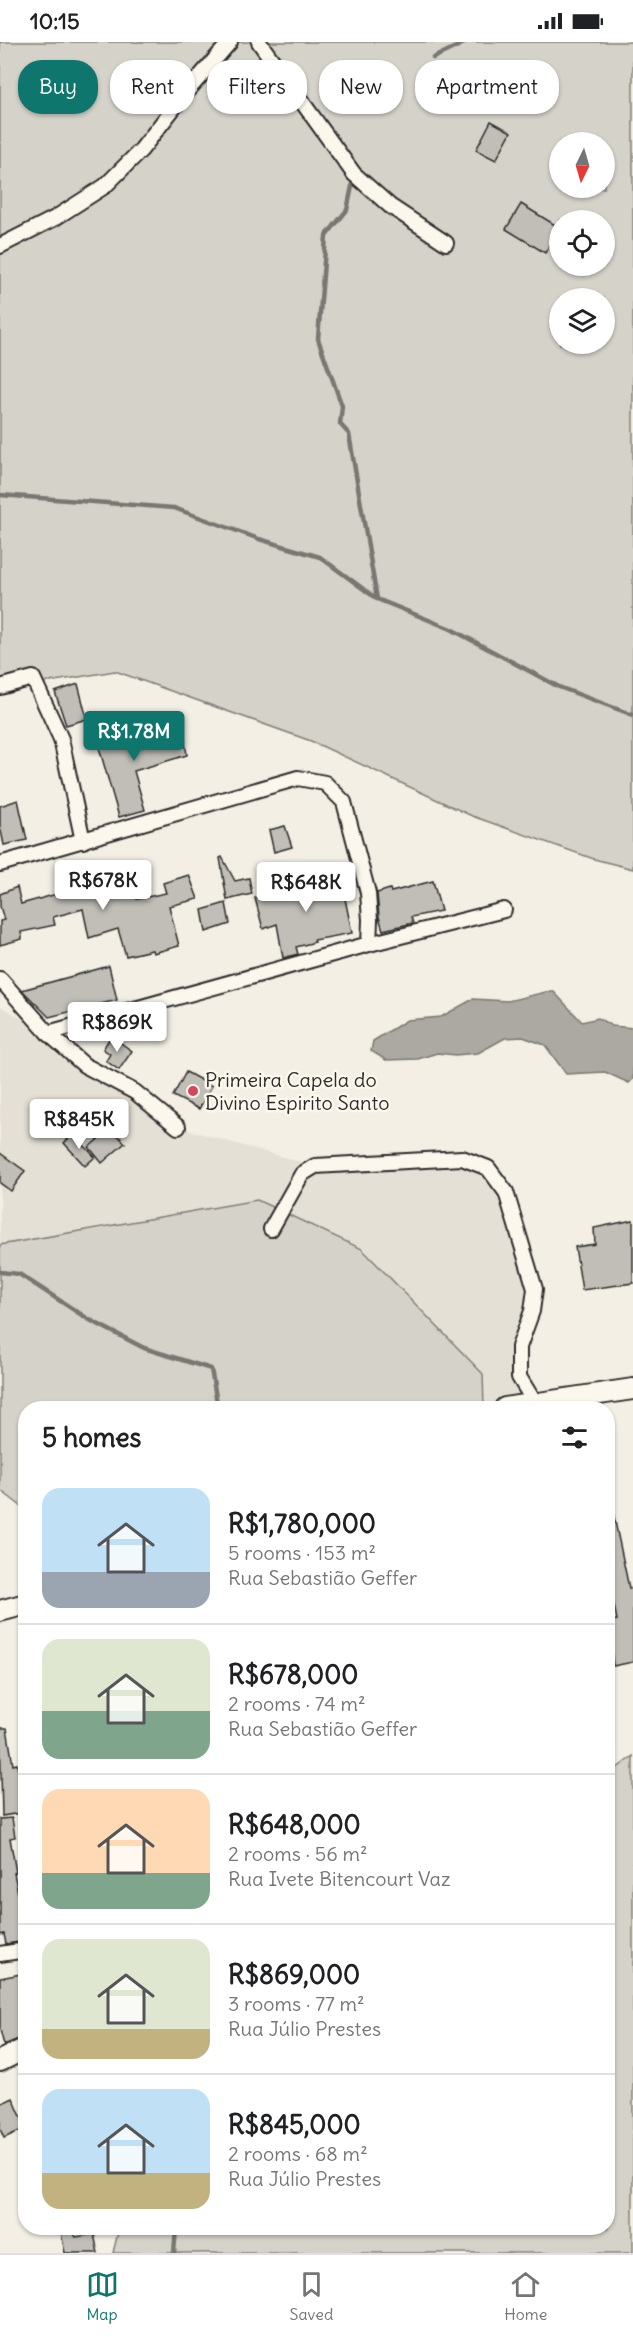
<!DOCTYPE html>
<meta charset="utf-8">
<style>
body{margin:0;font-family:Delius,sans-serif;background:#f2f2f2;color:#202124;height:100vh;display:flex;flex-direction:column;font-size:22px;white-space:nowrap}
*{box-sizing:border-box;margin:0}
p{font-size:20px;color:#757577}
.icon{flex:none;width:33px;height:33px;fill:none;stroke:currentColor;stroke-width:2;stroke-linecap:round;stroke-linejoin:round}
.map{position:relative;flex:1;overflow:hidden}
.panel{position:absolute;left:18px;top:1359px;width:597px;height:834px;display:flex;flex-direction:column;background:#fff;border-radius:24px;box-shadow:0 2px 4px #0004}
.panel>*{flex:none}
.top-card{position:absolute;left:18px;top:18px;width:597px;height:54px;display:flex;gap:12px}
.needle{width:39px;rotate:185deg}
.tools{position:absolute;left:549px;top:90px;display:grid;gap:12px}
.tools a{display:grid;place-items:center;width:66px;height:66px;border-radius:50%;background:#fff;box-shadow:0 2px 4px #0004;font-size:30px}
.price{position:absolute;translate:-50% -51px;padding:0 14px;border-radius:6px;background:#fff;color:#222;font-size:20px;line-height:39px;filter:drop-shadow(0 2px 3px #0008)}
.price::after{content:'';position:absolute;left:50%;top:36px;width:18px;height:14px;margin-left:-9px;background:inherit;clip-path:polygon(0 0,100% 0,50% 100%)}
.price.current{background:#0f766e;color:#fff}
ul{padding:0;list-style:none}
li{display:flex;align-items:center;gap:18px;height:150px;padding:0 24px}
li+li{border-top:2px solid #e0e0e0}
li span{display:grid;place-items:center;flex:none;width:168px;height:120px;border-radius:18px;color:#555}
li>.icon{margin-inline-start:auto}
span .icon{width:72px;height:72px;fill:#fffc;stroke-width:1}
li b{font-size:26px}
h2{display:flex;justify-content:space-between;align-items:center;height:72px;padding:0 24px;font-size:26px}
.pill{padding:0 21px;border-radius:24px;background:#fff;box-shadow:0 2px 4px #0004;font-size:21px;line-height:54px}
.pill.current{background:#0f766e;color:#fff}
.status{display:flex;justify-content:space-between;align-items:center;height:42px;padding:0 30px;background:#fff;direction:ltr}
.status svg{height:16px;fill:currentColor}
.tab-bar{display:flex;justify-content:space-around;align-items:center;height:84px;border-top:2px solid #e0e0e0;background:#fff;font-size:16px;color:#757577}
.tab-bar a{display:grid;justify-items:center;gap:3px}
.tab-bar .current{color:#0f766e}
.map>svg:first-child{display:block}
.built{fill:#e4e0d6}
.green{fill:#d5d2c9;stroke:#807e7a;stroke-width:1.5;fill-rule:evenodd}
.water{fill:#aca9a2;stroke:#787772;stroke-width:1.5}
.lines{fill:none;stroke-linecap:round;stroke-linejoin:round}
.stream{stroke:#787772;stroke-width:4.5}
.building{fill:#c0beb6;stroke:#2b2b2b;stroke-width:1.5}
.street-casing{stroke:#2b2b2b;stroke-width:18}
.secondary-casing{stroke:#2b2b2b;stroke-width:24}
.street{stroke:#fbf7ec;stroke-width:14}
.secondary{stroke:#fbf7ec;stroke-width:20}
.poi-dot{fill:#d1495b;stroke:#fbf7ec;stroke-width:2}
.labels{text-anchor:middle;stroke-width:5;stroke-linejoin:round;paint-order:stroke}
.poi-label{font-size:20px;fill:#2b2b2b;stroke:#fbf7ec;text-anchor:start}
</style>
<div class="status"><b>10:15</b><svg viewBox="0 0 49 12"><path d="M0 12V9h3v3zM5 12V6h3v6zM10 12V3h3v9zM15 12V0h3v12zM26 1h20v11H26zM47 4h2v5h-2z"/></svg></div>
<div class="map">
<svg width="633" height="2211" viewBox="0 0 633 2211">
<rect width="100%" height="100%" fill="#f3efe4"/>
<filter id="ink" filterUnits="userSpaceOnUse"><feTurbulence type="fractalNoise" baseFrequency=".0167" numOctaves="2"/><feDisplacementMap in="SourceGraphic" scale="12" xChannelSelector="R" yChannelSelector="G"/><feConvolveMatrix kernelMatrix="1 2 1 2 8 2 1 2 1" color-interpolation-filters="sRGB"/></filter>
<g filter="url(#ink)">
<!-- built -->
<path class="built" d="M0,964L48,991L178,1085L315,1124L462,1116L488,1126L506,1150L535,1247L519,1335L536,1361L518,1366H298L176,1311L0,1202Z"/>
<!-- green -->
<g class="green">
<path d="M0,0H633V827L594,817L472,774L311,699L115,629L0,648ZM560,100H604V146H560ZM560,178H604V224H560ZM560,256H604V302H560Z"/>
<path d="M257,1158L362,1207L483,1332L484,1366H26L25,1467L0,1448V1203Z"/>
<path d="M633,1714V2211H113L119,2186H608V1733Z"/>
</g>
<!-- water -->
<path class="water" d="M546,950H554L582,980L598,976L612,984L633,986V1037L629,1041L605,1030L566,1032L545,1003L523,995L505,996L478,1011L455,1013L437,1011L418,1017L386,1018L371,1009L373,999L407,978L441,975L473,957L508,959Z"/>
<g class="lines">
<!-- stream -->
<g class="stream">
<path d="M433,16L466,0"/>
<path d="M354,135L347,168L326,194L318,297L342,364L340,382L349,392L377,557"/>
<path d="M0,453L174,466L259,497L320,515L377,557L451,587L559,645L633,673"/>
<path d="M0,1230L19,1232L88,1277L144,1306L211,1327L218,1366"/>
<path d="M174,2211L176,2186"/>
</g>
</g>
<!-- building -->
<g class="building">
<path d="M356,31L371,60L354,68L339,39Z"/>
<path d="M491,79L511,90L496,118L476,108Z"/>
<path d="M521,162L560,186L545,211L506,187Z"/>
<path d="M78,642L87,677L66,683L55,650Z"/>
<path d="M120,681L126,703L183,687L187,713L134,729L145,768L119,775L94,688Z"/>
<path d="M18,758L27,798L4,803L0,784V764Z"/>
<path d="M285,784L292,805L274,810L269,788Z"/>
<path d="M222,815L235,839L249,836L252,852L227,858L220,816Z"/>
<path d="M130,825L137,857L166,851L163,841L189,833L198,857L169,864L179,904L153,911L152,908L126,914L118,887L89,896L83,867L53,875L55,883L21,890L22,897L0,903V879L4,878L0,864V852L17,845L21,862L57,852L56,846L78,839L77,836L111,831V829Z"/>
<path d="M340,832L352,891L314,898L315,900L296,905L298,912L283,916L277,882L263,887L255,856L284,849L283,846L311,838Z"/>
<path d="M433,839L441,869L411,875L413,881L383,888L379,875L377,851L390,847L391,850Z"/>
<path d="M226,861L230,882L206,890L202,868Z"/>
<path d="M109,924L117,958L49,975L22,948Z"/>
<path d="M111,994L132,1009L119,1028L106,1019L110,1012L103,1007Z"/>
<path d="M186,1030L212,1044L199,1067L173,1054Z"/>
<path d="M111,1086L125,1101L102,1121L89,1105Z"/>
<path d="M73,1092L95,1115L85,1124L64,1101Z"/>
<path d="M0,1111L25,1129L11,1149L0,1141Z"/>
<path d="M633,1178V1241L582,1248L575,1205L595,1202L594,1186Z"/>
<path d="M608,1470H613L629,1546L633,1545V1620L613,1624L608,1579L617,1578L608,1534Z"/>
<path d="M0,1686H7L13,1723L17,1722L18,1728L26,1727V1770L2,1774Z"/>
<path d="M12,1776L15,1795L10,1796L16,1830L14,1831L19,1856L26,1855V1899L6,1902L4,1892L0,1893V1777Z"/>
<path d="M26,1931V1994L4,2003L0,1988V1936Z"/>
<path d="M13,2056L26,2086L4,2096L0,2087V2062Z"/>
<path d="M60,2186H70L76,2195L94,2192L98,2211H65Z"/>
</g>
<g class="lines">
<!-- street casing -->
<g class="street-casing">
<g id="street">
<path d="M259,0L354,132L390,164L446,201"/>
<path d="M0,204L55,176L105,144L141,108L183,54L230,0"/>
<path d="M0,645L33,636L61,697L83,799"/>
<path d="M0,822L298,736L325,741L344,760L368,851L370,878L369,902"/>
<path d="M0,937L48,991L84,1023L135,1050L178,1085"/>
<path d="M48,991L369,902L504,868"/>
<path d="M271,1187L302,1132L315,1124L462,1116L488,1126L506,1150L535,1247L532,1269L519,1305V1335L538,1366"/>
<path d="M0,1912L26,1908"/>
</g>
</g>
<!-- secondary casing -->
<g class="secondary-casing">
<g id="secondary">
<path d="M505,1366L633,1347"/>
<path d="M0,1569L26,1562"/>
<path d="M0,2019L26,2006"/>
</g>
</g>
<!-- street -->
<use href="#street" class="street"/>
<!-- secondary -->
<use href="#secondary" class="secondary"/>
</g>
</g>
<!-- markers -->
<circle class="poi-dot" cx="193" cy="1049" r="6"/>
<g class="labels">
<!-- poi labels -->
<g class="poi-label">
<text x="205" y="1045">Primeira Capela do<tspan x="205" dy="23">Divino Espirito Santo</tspan></text>
</g>
</g>
</svg>
<div class="tools">
<a><svg class="needle" viewBox="-14 -14 28 28"><path d="M0-13l5 13h-10z" fill="#e53935"/><path d="M0 13l5-13h-10z" fill="#757577"/></svg></a>
<a><svg class="icon" aria-label="locate" viewBox="0 0 24 24"><circle cx="12" cy="12" r="6"/><path d="M12 2v4M12 18v4M2 12h4M18 12h4"/></svg></a>
<a><svg class="icon" aria-label="layers" viewBox="0 0 24 24"><path d="M12 4l9 5-9 5-9-5zM3 14l9 5 9-5"/></svg></a>
</div>
<b class="price current" style="left:134px;top:720px">R$1.78M</b>
<b class="price" style="left:103px;top:869px">R$678K</b>
<b class="price" style="left:306px;top:871px">R$648K</b>
<b class="price" style="left:117px;top:1011px">R$869K</b>
<b class="price" style="left:79px;top:1108px">R$845K</b>
<div class="top-card">
<a class="pill current">Buy</a>
<a class="pill">Rent</a>
<a class="pill">Filters</a>
<a class="pill">New</a>
<a class="pill">Apartment</a>
</div>
<section class="panel">
<h2>5 homes<svg class="icon" aria-label="filters" viewBox="0 0 24 24"><path d="M4 7h16M4 17h16"/><circle cx="9" cy="7" r="2"/><circle cx="15" cy="17" r="2"/></svg></h2>
<ul>
<li><span style="background:linear-gradient(#bfe0f5 70%,#9aa5b1 0)"><svg class="icon" aria-label="home" viewBox="0 0 24 24"><path d="M3 11l9-7 9 7M6 9v11h12V9"/></svg></span><div><b>R$1,780,000</b><p>5 rooms · 153 m²</p><p>Rua Sebastião Geffer</p></div></li>
<li><span style="background:linear-gradient(#dfe7d0 60%,#7fa58c 0)"><svg class="icon" aria-label="home" viewBox="0 0 24 24"><path d="M3 11l9-7 9 7M6 9v11h12V9"/></svg></span><div><b>R$678,000</b><p>2 rooms · 74 m²</p><p>Rua Sebastião Geffer</p></div></li>
<li><span style="background:linear-gradient(#ffd9b3 70%,#7fa58c 0)"><svg class="icon" aria-label="home" viewBox="0 0 24 24"><path d="M3 11l9-7 9 7M6 9v11h12V9"/></svg></span><div><b>R$648,000</b><p>2 rooms · 56 m²</p><p>Rua Ivete Bitencourt Vaz</p></div></li>
<li><span style="background:linear-gradient(#dfe7d0 75%,#c2b280 0)"><svg class="icon" aria-label="home" viewBox="0 0 24 24"><path d="M3 11l9-7 9 7M6 9v11h12V9"/></svg></span><div><b>R$869,000</b><p>3 rooms · 77 m²</p><p>Rua Júlio Prestes</p></div></li>
<li><span style="background:linear-gradient(#bfe0f5 70%,#c2b280 0)"><svg class="icon" aria-label="home" viewBox="0 0 24 24"><path d="M3 11l9-7 9 7M6 9v11h12V9"/></svg></span><div><b>R$845,000</b><p>2 rooms · 68 m²</p><p>Rua Júlio Prestes</p></div></li>
</ul>
</section>
</div>
<nav class="tab-bar">
<a class="current"><svg class="icon" aria-label="map" viewBox="0 0 24 24"><path d="M3 6l6-2 6 2 6-2v14l-6 2-6-2-6 2zM9 4v14M15 6v14"/></svg>Map</a>
<a><svg class="icon" aria-label="saved" viewBox="0 0 24 24"><path d="M7 4h10v16l-5-4-5 4z"/></svg>Saved</a>
<a><svg class="icon" aria-label="home" viewBox="0 0 24 24"><path d="M3 11l9-7 9 7M6 9v11h12V9"/></svg>Home</a>
</nav>
